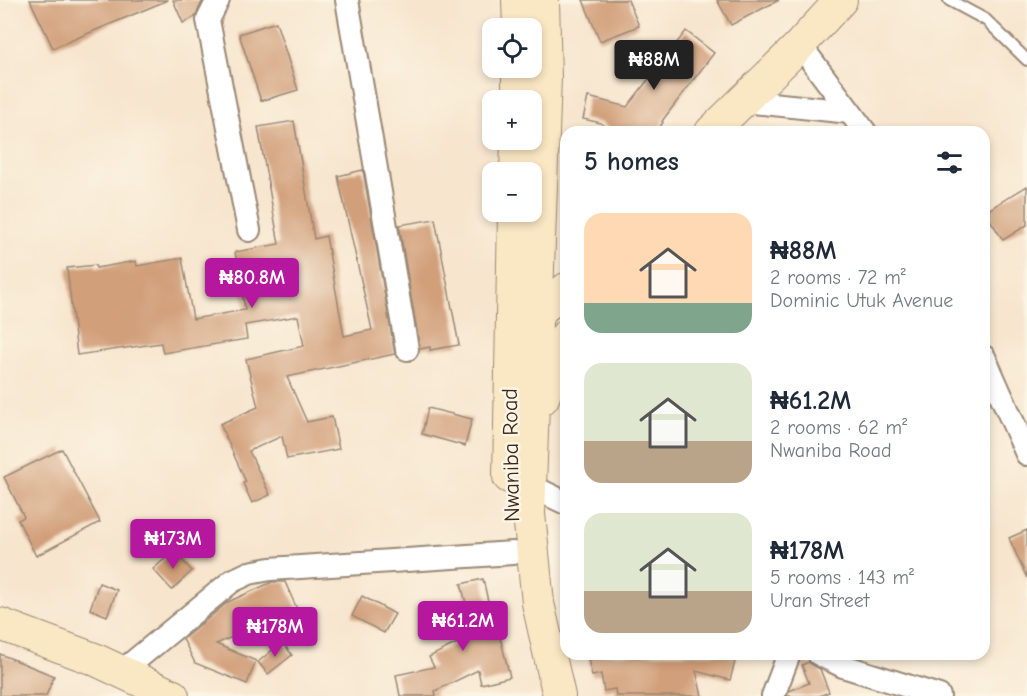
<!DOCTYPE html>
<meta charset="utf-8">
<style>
body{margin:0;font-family:"Comic Neue",sans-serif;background:#f6f6f7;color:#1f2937;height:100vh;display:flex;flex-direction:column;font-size:22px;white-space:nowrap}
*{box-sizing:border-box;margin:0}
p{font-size:20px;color:#747a83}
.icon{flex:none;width:33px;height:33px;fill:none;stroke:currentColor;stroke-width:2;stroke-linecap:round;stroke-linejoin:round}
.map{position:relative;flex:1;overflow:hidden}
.drawer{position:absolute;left:560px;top:126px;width:430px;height:534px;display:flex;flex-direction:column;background:#fff;border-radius:18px;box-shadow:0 3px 9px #0003}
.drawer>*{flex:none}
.buttons{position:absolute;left:482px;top:18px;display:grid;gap:12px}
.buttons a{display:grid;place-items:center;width:60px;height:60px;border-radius:12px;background:#fff;box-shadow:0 3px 9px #0003;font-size:30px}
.price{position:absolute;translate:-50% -51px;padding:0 14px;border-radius:6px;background:#b5179e;color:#fff;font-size:20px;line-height:39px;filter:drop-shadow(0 2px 3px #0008)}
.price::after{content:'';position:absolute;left:50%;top:36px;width:18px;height:14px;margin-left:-9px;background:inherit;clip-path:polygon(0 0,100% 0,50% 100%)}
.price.on{background:#222;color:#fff}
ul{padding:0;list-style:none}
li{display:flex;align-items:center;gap:18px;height:150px;padding:0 24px}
li span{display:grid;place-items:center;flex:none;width:168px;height:120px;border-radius:18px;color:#555}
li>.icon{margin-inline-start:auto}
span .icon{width:72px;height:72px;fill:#fffc;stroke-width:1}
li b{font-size:26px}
h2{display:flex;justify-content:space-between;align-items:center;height:72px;padding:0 24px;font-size:26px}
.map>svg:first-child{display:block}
.building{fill:#d19f79}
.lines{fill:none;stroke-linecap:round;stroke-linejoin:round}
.lane-casing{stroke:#998876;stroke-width:14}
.street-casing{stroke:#998876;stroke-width:26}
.secondary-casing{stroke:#998876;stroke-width:34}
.lane{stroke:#fff;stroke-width:10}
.street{stroke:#fff;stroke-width:22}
.secondary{stroke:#fae7c3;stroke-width:32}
.labels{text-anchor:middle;stroke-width:5;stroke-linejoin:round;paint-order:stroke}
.street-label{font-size:22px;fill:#3b2a1e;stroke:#fcf5e5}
</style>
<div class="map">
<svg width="1027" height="696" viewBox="0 0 1027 696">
<rect width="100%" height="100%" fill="#fcf5e5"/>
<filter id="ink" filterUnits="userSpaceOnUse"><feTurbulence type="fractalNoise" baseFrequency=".0167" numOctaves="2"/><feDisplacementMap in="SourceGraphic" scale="12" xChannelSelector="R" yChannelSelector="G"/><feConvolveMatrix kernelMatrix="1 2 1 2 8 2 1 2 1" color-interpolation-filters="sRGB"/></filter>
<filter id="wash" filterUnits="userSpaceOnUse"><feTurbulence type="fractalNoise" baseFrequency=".008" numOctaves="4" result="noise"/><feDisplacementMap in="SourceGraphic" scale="24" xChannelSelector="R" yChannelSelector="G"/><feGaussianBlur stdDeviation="1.35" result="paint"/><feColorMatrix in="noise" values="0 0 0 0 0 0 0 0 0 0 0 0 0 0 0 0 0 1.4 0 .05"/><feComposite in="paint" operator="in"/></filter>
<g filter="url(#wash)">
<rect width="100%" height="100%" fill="#f7e5cd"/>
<g id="blocks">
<!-- building -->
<g class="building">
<path d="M30,0H168L53,48Z"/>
<path d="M173,0H203L195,17L183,23Z"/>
<path d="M583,0H628L639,26L600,41Z"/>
<path d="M717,0H779L731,25Z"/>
<path d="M276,22L298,90L261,101L239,34Z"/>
<path d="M686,31L714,53L662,121L663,122L657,132H613L601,123L583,119L588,97L627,107Z"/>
<path d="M294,121L314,239L326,236L344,336L372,330L338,176L363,170L395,354L287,377L307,422L332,417L339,449L287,459L282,436L249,451L270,495L252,503L243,483L246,482L220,424L258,407L246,359L304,346L298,316L245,325L247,339L163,353L161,343L77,355L67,268L96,265V268L136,261L137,266L182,258L193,319L245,310L235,252L279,244L258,127Z"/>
<path d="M1027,186V225L1003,240L985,212Z"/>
<path d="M435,219L459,345L430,350V347L420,349L399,225Z"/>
<path d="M428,408L472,419L465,446L422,434Z"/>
<path d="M62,449L100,522L36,556L18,520L24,517L4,477Z"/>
<path d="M1027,530V578L1009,538Z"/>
<path d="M174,551L192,571L172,590L153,569Z"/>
<path d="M483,579L490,610L493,609L510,677L481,684L478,670L435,691L436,696H400L396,675L434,667L429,657L469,637L466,623L471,622L461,584Z"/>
<path d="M272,582H285L297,609L216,644L256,661L247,684L195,663L183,639L228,602Z"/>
<path d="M99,583L117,590L107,616L90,609Z"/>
<path d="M362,596L395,614L384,633L352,616Z"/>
<path d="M282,642L292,655L268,674L258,662Z"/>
<path d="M0,654L54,676L46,696H0Z"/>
<path d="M587,654H720L736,658L730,680L696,671L702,696H616L615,689L604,691L601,674L592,676Z"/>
<path d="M808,662L820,669L829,692L819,696H787L789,691L809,683L802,665Z"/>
</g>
</g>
</g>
<g filter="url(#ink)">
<use href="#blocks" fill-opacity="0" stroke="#998876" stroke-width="1.5"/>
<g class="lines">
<!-- lane casing -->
<g class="lane-casing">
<path id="lane" d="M949,0L986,20L1027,60"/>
</g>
<!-- street casing -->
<g class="street-casing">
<g id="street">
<path d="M218,0L208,20L249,230"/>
<path d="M347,0L407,349"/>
<path d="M800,45L865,132"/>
<path d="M743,101L850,112"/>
<path d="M984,357L1027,454"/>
<path d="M518,480L566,503"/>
<path d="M819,654L843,666L939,696"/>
<path d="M121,672L232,581L249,573L270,569L513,553"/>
<path d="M773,696L789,654"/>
</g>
</g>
<!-- secondary casing -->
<g class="secondary-casing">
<g id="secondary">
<path d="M518,0L519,28"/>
<path d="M543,0L545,78L529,514L538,603L559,696"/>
<path d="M518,100V68"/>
<path d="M711,132L796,49L841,0"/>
<path d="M516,172L517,140"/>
<path d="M527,321L566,289"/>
<path d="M543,398L566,336"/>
<path d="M509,477L514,212"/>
<path d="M0,624L94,659L173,696"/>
</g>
</g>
<!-- lane -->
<use href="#lane" class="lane"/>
<!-- street -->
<use href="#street" class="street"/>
<!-- secondary -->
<use href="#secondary" class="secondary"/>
</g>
</g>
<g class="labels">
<!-- street labels -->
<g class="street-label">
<text transform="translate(510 455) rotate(-91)" y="8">Nwaniba Road</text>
</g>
</g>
</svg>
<div class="buttons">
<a><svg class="icon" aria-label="locate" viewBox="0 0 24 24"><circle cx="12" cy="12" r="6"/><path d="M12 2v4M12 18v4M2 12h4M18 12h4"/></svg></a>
<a>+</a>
<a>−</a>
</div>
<b class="price on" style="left:654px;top:91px">₦88M</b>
<b class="price" style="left:252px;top:309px">₦80.8M</b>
<b class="price" style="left:173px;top:570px">₦173M</b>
<b class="price" style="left:463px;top:652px">₦61.2M</b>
<b class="price" style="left:275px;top:658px">₦178M</b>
<section class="drawer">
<h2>5 homes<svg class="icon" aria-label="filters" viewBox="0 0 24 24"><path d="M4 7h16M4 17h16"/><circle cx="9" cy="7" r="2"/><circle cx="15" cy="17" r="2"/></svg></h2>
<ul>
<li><span style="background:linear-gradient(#ffd9b3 75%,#7fa58c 0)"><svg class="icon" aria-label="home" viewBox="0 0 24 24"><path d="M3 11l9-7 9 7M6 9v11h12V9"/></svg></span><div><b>₦88M</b><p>2 rooms · 72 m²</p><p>Dominic Utuk Avenue</p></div></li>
<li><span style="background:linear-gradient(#dfe7d0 65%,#b9a48a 0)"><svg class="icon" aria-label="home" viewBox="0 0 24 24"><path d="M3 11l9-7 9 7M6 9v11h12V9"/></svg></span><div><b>₦61.2M</b><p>2 rooms · 62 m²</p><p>Nwaniba Road</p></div></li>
<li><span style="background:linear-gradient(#dfe7d0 65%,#b9a48a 0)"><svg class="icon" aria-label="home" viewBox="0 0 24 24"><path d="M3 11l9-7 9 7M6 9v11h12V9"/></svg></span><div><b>₦178M</b><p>5 rooms · 143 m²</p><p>Uran Street</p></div></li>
</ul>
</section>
</div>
